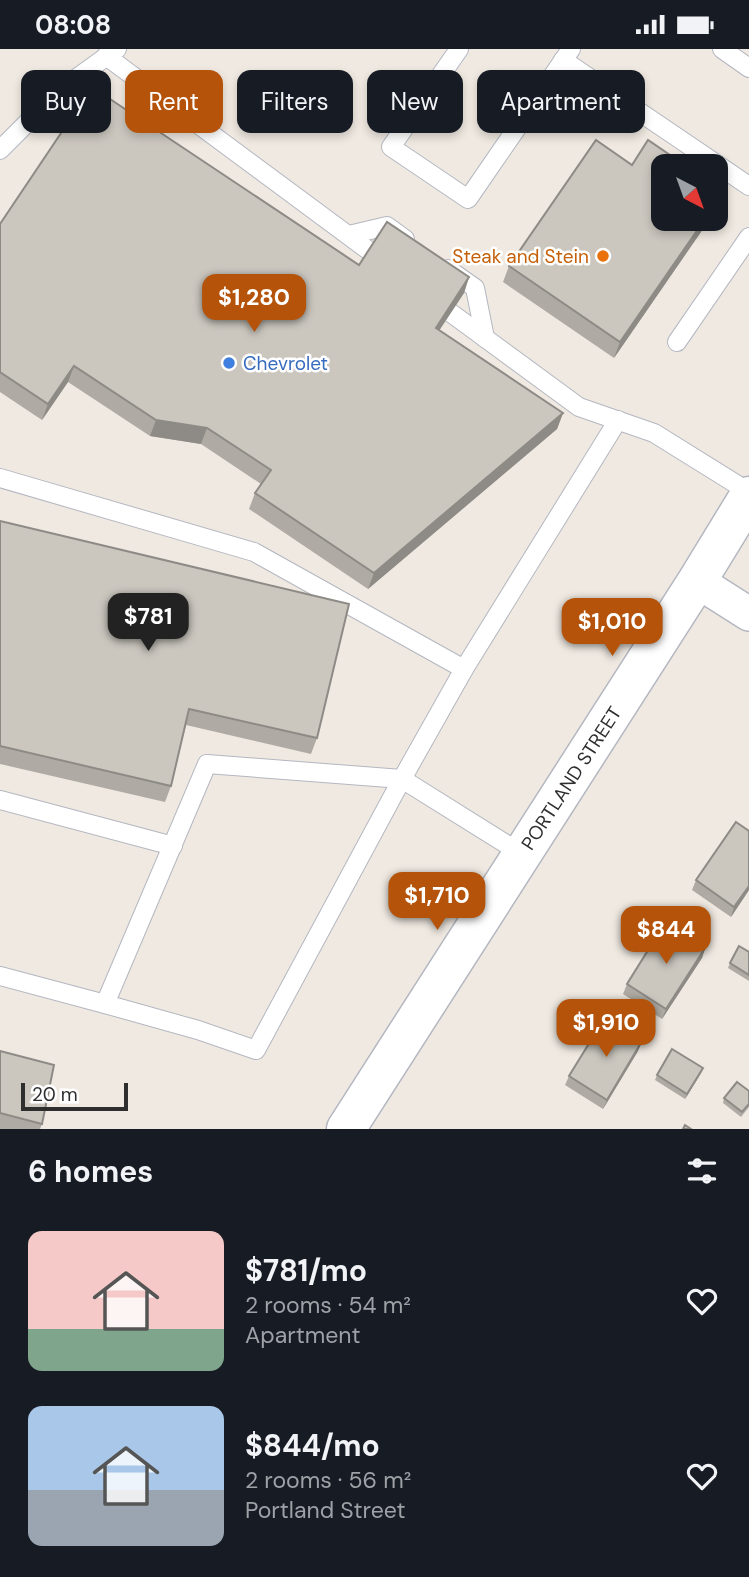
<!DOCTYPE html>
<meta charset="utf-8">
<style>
body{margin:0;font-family:"DM Sans",sans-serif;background:#242831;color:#f1f3f6;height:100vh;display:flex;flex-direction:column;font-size:26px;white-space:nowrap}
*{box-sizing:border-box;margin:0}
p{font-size:23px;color:#9ea1a6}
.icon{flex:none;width:38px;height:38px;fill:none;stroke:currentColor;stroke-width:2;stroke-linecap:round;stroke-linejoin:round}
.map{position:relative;height:1080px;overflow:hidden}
.sheet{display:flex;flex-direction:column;background:#171b24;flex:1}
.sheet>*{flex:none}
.hud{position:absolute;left:21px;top:21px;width:707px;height:63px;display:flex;gap:14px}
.needle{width:46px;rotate:139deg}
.controls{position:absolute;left:651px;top:105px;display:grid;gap:14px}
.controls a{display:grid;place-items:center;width:77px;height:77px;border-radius:14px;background:#171b24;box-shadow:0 4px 10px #0003;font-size:35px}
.scale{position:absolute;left:21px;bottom:18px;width:107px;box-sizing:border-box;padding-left:7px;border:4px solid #2e2e2e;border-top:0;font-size:19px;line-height:24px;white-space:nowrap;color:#2e2e2e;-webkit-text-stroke:5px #fff;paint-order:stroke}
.price{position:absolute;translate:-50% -60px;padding:0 16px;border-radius:14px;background:#b45309;color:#fff;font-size:23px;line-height:46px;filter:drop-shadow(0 2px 4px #0008)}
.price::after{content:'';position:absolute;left:50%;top:42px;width:21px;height:16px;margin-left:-10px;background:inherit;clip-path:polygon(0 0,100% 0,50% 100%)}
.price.on{background:#222;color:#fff}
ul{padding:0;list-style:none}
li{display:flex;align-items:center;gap:21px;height:175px;padding:0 28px}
li span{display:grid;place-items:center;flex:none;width:196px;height:140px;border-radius:14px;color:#555}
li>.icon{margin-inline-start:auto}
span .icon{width:84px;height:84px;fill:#fffc;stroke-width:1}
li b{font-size:30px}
h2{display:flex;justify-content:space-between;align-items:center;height:84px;padding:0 28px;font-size:30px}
.tag{padding:0 24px;border-radius:14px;background:#171b24;box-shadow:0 4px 10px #0003;font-size:24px;line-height:63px}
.tag.on{background:#b45309;color:#fff}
.status{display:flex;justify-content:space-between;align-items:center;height:49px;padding:0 35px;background:#171b24;direction:ltr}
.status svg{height:19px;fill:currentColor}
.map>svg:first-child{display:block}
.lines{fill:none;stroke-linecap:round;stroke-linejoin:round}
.service-casing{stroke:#b4b7c1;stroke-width:20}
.minor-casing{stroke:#b4b7c1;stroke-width:36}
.secondary-casing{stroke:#b4b7c1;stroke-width:41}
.service{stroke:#fff;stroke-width:18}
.minor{stroke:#fff;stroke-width:33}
.secondary{stroke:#fff;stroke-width:38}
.wall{fill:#afaba4}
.shaded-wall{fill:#8e8b86}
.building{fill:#cbc7bf;stroke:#8e8b86;stroke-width:2}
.food-dot{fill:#e8710a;stroke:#fff;stroke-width:2.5}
.shop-dot{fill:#3f7fe0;stroke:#fff;stroke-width:2.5}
.labels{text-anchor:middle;stroke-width:5;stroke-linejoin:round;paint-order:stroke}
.food-label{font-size:19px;fill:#c56008;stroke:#fff;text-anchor:end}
.shop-label{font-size:19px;fill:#366cbe;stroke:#fff;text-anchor:start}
.street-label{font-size:19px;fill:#2e2e2e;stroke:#fff}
</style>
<div class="status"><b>08:08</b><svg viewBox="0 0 49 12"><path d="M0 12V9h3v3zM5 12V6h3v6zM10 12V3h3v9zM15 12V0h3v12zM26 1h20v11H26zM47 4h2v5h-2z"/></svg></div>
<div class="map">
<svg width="749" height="1080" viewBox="0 0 749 1080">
<rect width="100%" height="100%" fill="#efe9e1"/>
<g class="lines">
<!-- service casing -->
<g class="service-casing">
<g id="service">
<path d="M459,0L391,98L468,150L571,0"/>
<path d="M722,0L749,19"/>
<path d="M106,7L372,204"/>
<path d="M563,11L749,137"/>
<path d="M0,101L60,41L117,0"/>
<path d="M349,186L387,177L405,190"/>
<path d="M448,220L475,239L485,289"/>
<path d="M451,264L579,358L654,384L749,443"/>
<path d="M677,293L749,188"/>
<path d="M0,429L254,503L464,620"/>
<path d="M207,715L402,730L256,1001L198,981L105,955Z"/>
<path d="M0,751L173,797"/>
<path d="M522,805L402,730L464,620L618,371"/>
<path d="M0,927L105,955"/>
</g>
</g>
<!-- minor casing -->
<g class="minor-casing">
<path id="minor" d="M697,532L749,565"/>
</g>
<!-- secondary casing -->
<g class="secondary-casing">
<path id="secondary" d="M346,1080L697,532L749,447"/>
</g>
<!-- service -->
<use href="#service" class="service"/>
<!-- minor -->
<use href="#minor" class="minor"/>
<!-- secondary -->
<use href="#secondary" class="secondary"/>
</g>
<!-- wall -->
<g class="wall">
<path d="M663,170L703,180L614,309L503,233L509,217Z"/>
<path d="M0,175L469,228L464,244L439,282L563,364L557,380L368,540L249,460L255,444L261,435L201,395L150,387L68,333L42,371L0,343Z"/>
<path d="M0,472L317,689L311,705L186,676L171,737L165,753L0,715Z"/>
<path d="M749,782V841L731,868L692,841L696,831Z"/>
<path d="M705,899L702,909L662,970L623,945L627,935Z"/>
<path d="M749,903V932L728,919L730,914Z"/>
<path d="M0,1002L42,1075L40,1080H0Z"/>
<path d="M638,1002L603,1060L565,1036L569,1027Z"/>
<path d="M701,1024L685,1050L655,1031L657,1026Z"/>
<path d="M749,1042V1058L741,1068L723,1054L724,1049Z"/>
</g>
<!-- shaded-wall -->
<g class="shaded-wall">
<path d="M705,170H707L703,180L614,309L620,293Z"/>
<path d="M469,228L464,244L430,295L436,279Z"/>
<path d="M74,317L68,333L42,371L48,355Z"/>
<path d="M563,364L557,380L368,540L374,524Z"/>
<path d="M156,371L207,379L201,395L150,387Z"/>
<path d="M749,837V841L731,868L734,858Z"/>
<path d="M705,899L702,909L662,970L666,960Z"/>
<path d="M642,992L638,1002L603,1060L607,1051Z"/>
<path d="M703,1019L701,1024L685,1050L687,1045Z"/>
</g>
<!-- building -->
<g class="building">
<path d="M92,38L359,216L387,173L469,228L436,279L563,364L374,524L255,444L271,421L207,379L156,371L74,317L48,355L0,323V175Z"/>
<path d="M596,91L632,116L648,91L686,117H663V170H705L620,293L509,217Z"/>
<path d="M0,472L349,555L317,689L189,660L171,737L0,697Z"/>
<path d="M736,773L749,782V837L734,858L696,831Z"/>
<path d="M665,874L705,899L666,960L627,935Z"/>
<path d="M739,897L749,903V926L730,914Z"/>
<path d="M604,970L642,992L607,1051L569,1027Z"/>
<path d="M672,1000L703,1019L687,1045L657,1026Z"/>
<path d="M0,1002L54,1016L42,1075L0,1064Z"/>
<path d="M737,1033L749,1042V1055L742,1063L724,1049Z"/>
<path d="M685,1076L691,1080H683Z"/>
</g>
<!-- markers -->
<circle class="food-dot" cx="603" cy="207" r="7"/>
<circle class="shop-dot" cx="229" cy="314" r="7"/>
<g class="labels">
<!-- food labels -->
<g class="food-label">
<text x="589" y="214">Steak and Stein</text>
</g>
<!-- shop labels -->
<g class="shop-label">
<text x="243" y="321">Chevrolet</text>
</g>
<!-- street labels -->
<g class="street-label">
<text transform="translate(571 729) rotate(-57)" y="7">PORTLAND STREET</text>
</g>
</g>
</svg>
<div class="controls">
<a><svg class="needle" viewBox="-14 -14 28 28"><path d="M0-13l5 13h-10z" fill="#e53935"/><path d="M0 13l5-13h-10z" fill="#9ea1a6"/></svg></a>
</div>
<div class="scale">20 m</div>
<b class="price" style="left:254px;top:285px">$1,280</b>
<b class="price on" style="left:148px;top:604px">$781</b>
<b class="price" style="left:612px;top:609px">$1,010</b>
<b class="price" style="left:437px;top:883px">$1,710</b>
<b class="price" style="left:666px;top:917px">$844</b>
<b class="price" style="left:606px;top:1010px">$1,910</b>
<div class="hud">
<a class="tag">Buy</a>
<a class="tag on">Rent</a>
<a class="tag">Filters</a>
<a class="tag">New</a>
<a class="tag">Apartment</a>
</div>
</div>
<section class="sheet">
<h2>6 homes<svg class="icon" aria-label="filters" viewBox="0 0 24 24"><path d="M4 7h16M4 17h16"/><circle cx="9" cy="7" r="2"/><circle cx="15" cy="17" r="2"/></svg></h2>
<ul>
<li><span style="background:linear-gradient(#f6c9c9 70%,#7fa58c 0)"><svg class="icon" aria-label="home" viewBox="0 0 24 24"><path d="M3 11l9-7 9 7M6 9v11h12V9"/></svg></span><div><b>$781/mo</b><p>2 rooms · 54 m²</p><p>Apartment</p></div><svg class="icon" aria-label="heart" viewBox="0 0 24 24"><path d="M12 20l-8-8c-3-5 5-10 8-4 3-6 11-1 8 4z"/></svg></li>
<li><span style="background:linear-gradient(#a9c7e8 60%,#9aa5b1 0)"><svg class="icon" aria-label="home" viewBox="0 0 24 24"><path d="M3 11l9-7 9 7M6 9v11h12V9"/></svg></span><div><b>$844/mo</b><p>2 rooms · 56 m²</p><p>Portland Street</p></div><svg class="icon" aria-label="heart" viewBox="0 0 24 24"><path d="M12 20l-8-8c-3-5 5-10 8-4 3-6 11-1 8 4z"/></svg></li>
</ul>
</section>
